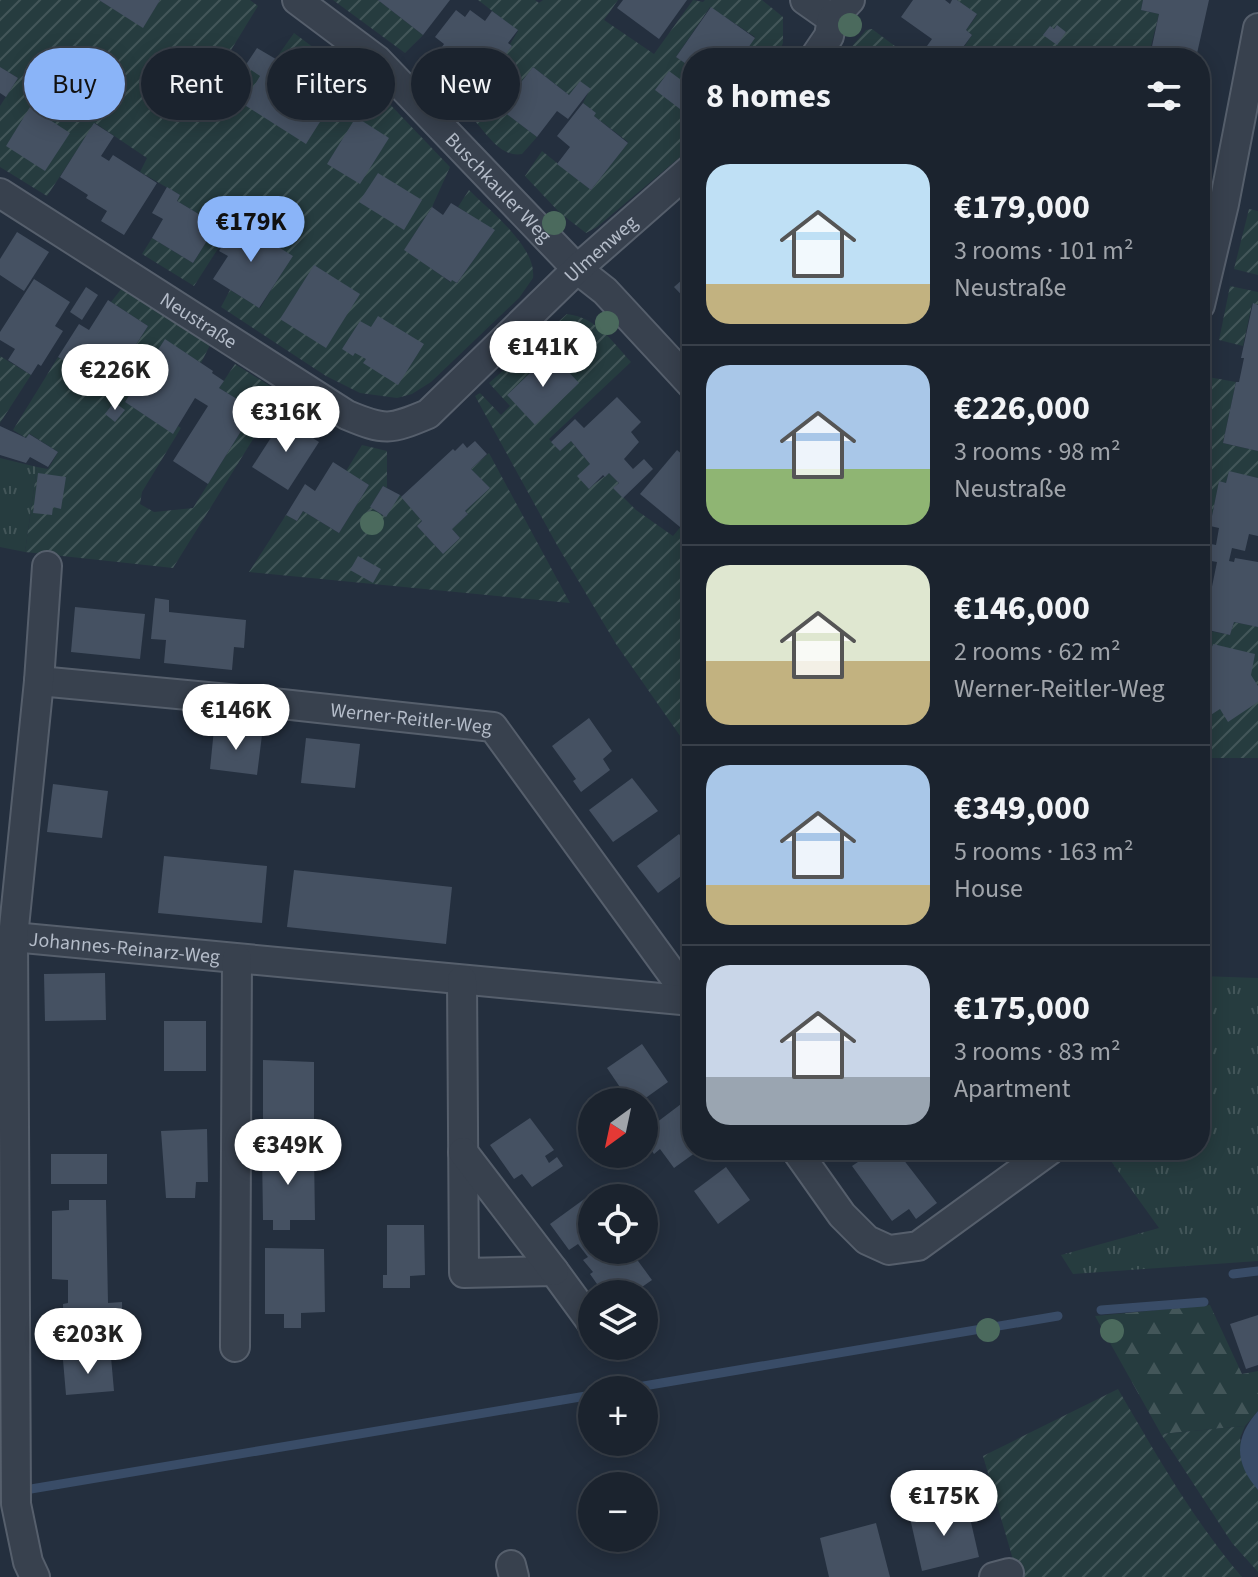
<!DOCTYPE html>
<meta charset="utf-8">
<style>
body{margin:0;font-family:"Source Sans 3",sans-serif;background:#242b36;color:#f1f3f6;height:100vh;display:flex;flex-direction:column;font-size:30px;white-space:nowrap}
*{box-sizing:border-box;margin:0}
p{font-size:26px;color:#a0a4aa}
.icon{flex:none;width:44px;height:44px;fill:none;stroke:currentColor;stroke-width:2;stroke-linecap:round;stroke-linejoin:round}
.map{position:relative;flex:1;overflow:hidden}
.panel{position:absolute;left:682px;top:48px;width:528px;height:1112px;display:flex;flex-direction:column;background:#1b232e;border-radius:32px;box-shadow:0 4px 20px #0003,0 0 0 2px #39404a}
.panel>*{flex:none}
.guide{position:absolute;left:24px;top:48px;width:538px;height:72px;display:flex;gap:16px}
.needle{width:52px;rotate:213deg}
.controls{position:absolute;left:578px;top:1088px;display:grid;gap:16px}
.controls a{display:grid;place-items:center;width:80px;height:80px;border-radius:50%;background:#1b232e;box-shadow:0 4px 20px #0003,0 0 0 2px #39404a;font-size:40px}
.price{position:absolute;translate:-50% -68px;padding:0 18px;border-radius:28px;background:#fff;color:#222;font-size:26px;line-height:52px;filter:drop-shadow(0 2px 4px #0008)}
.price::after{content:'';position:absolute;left:50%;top:48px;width:24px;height:18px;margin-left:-12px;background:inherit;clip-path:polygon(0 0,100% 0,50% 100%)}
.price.selected{background:#8ab4f8;color:#111}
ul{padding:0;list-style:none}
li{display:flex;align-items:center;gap:24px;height:200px;padding:0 24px}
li+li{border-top:2px solid #39404a}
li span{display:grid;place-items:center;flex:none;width:224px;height:160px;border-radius:24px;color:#555}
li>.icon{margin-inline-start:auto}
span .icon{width:96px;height:96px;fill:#fffc;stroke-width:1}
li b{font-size:34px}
h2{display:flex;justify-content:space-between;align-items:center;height:96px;padding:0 24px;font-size:34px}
.pill{padding:0 28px;border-radius:36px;background:#1b232e;box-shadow:0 4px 20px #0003,0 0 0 2px #39404a;font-size:28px;line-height:72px}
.pill.selected{background:#8ab4f8;color:#111}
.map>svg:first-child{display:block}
.grass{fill:url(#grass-tufts)}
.forest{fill:url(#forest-firs)}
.garden{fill:url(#garden-furrows)}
.water{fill:#394c67}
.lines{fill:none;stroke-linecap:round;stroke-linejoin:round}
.stream{stroke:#394c67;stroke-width:9}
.building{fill:#455162}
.street-casing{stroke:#565f6c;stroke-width:32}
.street{stroke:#38414e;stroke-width:28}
.tree{fill:#4b6a5d}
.labels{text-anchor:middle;stroke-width:7;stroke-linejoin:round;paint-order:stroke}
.street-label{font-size:20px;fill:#b4bcc9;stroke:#1d2633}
</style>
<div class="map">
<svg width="1258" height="1577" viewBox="0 0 1258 1577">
<defs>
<pattern id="grass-tufts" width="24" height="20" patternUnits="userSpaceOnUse" patternTransform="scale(2)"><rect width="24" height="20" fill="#263c3f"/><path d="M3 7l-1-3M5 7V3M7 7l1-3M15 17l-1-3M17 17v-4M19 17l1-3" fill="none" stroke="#435659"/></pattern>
<pattern id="forest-firs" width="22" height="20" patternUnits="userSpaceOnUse" patternTransform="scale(2)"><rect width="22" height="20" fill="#263c3f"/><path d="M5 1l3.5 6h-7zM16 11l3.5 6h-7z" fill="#435659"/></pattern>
<pattern id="garden-furrows" width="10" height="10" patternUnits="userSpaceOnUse" patternTransform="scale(2)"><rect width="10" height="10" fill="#263c3f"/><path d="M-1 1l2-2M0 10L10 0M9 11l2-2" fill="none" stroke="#435659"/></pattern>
</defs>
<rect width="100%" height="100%" fill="#242f3e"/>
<!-- grass -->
<g class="grass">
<path d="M0,458L37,467L25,552L0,547Z"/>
<path d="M1200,976L1258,978V1261L1073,1274L1061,1255L1159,1228L1103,1150H1200Z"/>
</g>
<!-- forest -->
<path class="forest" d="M1210,1305L1242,1374L1258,1371V1411L1245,1426L1161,1434L1095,1316Z"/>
<!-- garden -->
<g class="garden">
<path d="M0,0H99L143,27L160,0H250L258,6L212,81L229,91L245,66L336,96L277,57L294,33L361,83L381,95L450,167L432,207L405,249L450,282L452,280L457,283L494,231L458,207L469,190C490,211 537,247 533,278L519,298L431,382L412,394L397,398L360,393L326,376L221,307L230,290L260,308L292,256L246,227L248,223L239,216L194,286L142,254L152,238L193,263L217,225L177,201L180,195L140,172L147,158L95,123L47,196L0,167V106L18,78L0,67Z"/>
<path d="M333,0H378L423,35L405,53Z"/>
<path d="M478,0H535L539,3L543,0H618L604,20L654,54L693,0L703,2L705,0H762L783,17V43L776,58H741L755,37L710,7L676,57L692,68V147L597,227L586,233L560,213L525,176L542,151L591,190L628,142L594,116L595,113L583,103L590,89L569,95L533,67L503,111L537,137L522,154C500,158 486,132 472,118L508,72L498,64L518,31Z"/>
<path d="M957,0H1143L1141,10L1159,14L1148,58H957L972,35L966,30L977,15Z"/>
<path d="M872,29L911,58H873L870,56L868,58H842L866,30Z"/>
<path d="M1249,209L1258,211V275L1234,269Z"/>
<path d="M1230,286L1258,292V305L1252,304L1243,346L1219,340Z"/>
<path d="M122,288L211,343L201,363L165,340L125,402L173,433L178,426L181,428L142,492L140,504L154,512L193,508L243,428L255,436L173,568L25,552L37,467L48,469L58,452L30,434L26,438L13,430L58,357L68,363L67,365L107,390L148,326L111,302Z"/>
<path d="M567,314C597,318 611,340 631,362L549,439L560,451L571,441L590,464L589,488L609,473L619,483L614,488L636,510L673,536L692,513V753L616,644L557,545L475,396L480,393L501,415L510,406L489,383Z"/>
<path d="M0,356L31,375L0,423Z"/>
<path d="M235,364L270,386L255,410L219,388Z"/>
<path d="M1208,377L1236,382L1223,443L1258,451V478L1229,472L1226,483L1219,482L1210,526L1200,523V430Z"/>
<path d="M362,445L387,451V488L383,486L370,507L400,495L422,521L417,526L442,553L460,538L452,529L468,514L465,511L489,488L471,469L489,453L570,603L249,572L286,515L297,521L303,511L339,533L369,485L346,471Z"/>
<path d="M1234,622L1258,627V758H1200V629L1230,635Z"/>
<path d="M1118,1389C1156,1454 1193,1520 1242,1577H1018L983,1456Z"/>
<path d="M1245,1426L1240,1438L1245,1470L1258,1490V1572L1232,1543L1161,1434Z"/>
</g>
<!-- water -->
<path class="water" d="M1258,1411V1490C1234,1462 1234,1438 1258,1411Z"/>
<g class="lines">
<!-- stream -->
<g class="stream">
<path d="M1233,1274L1258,1271"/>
<path d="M1101,1310L1204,1302"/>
<path d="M620,1390L1058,1316"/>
<path d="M19,1491L592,1395"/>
</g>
</g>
<!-- building -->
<g class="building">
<path d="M99,0H160L143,28Z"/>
<path d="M378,0H450L423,35Z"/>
<path d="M623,0H687L659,39L617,8Z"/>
<path d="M913,0H945L950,4L952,0H957L977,14L966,30L972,35L955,58H929L922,53L932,39L901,17Z"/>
<path d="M1143,0H1209L1196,58H1153L1154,52L1151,51L1159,14L1141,10Z"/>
<path d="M711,7L755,38L741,58H692V68L676,57Z"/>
<path d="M456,10L465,17L470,10L485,21L492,11L518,30L508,43L512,46L498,64L508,71L490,94L480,87L485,81L442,47L444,44L435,37Z"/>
<path d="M1057,25L1066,32L1057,45L1043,35L1050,26L1054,29Z"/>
<path d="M257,48L337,95L306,144L243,104L260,76L245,66Z"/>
<path d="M0,67L18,78L6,97L0,93Z"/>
<path d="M533,67L569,95L580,81L591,89L568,119L557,111L537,137L500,109Z"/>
<path d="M669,71L692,88V115L682,107L680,109L655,90Z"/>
<path d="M583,103L596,113L594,116L628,143L591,190L557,164L570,147L557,136Z"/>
<path d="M30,107L70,133L45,171L6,146Z"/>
<path d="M356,117L389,138L360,184L327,164Z"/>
<path d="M94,123L114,136L101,156L109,161L113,155L157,183L124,235L101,221L107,211L86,198L88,195L60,177Z"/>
<path d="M378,173L422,200L404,230L359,202Z"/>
<path d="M167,187L180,195L177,201L217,225L193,263L152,238L163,219L152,213Z"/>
<path d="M451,203L495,230L457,283L452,280L451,282L404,250L432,207L443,215Z"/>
<path d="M240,218L248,223L246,227L293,256L259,308L213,279L228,256L219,251Z"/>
<path d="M17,232L49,252L24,291L0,275V259Z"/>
<path d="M314,265L360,294L326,348L280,319Z"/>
<path d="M692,271V306L674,287Z"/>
<path d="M34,279L70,302L55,326L63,331L41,366L38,364L31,375L8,360L15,349L0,340V332Z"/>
<path d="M86,287L98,295L82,320L70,312Z"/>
<path d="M108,300L148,326L106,391L66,365L68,363L58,357L79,324L89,330Z"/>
<path d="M1253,303L1258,305V451L1223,443L1236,382H1239L1244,358H1241Z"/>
<path d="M378,316L424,344L398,385L363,363L366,359L355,353L353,356L342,349L360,321L371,327Z"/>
<path d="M165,339L213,371L212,373L224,381L219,388L255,410L259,404L271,410L255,436L243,428L208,484L173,461L208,406L195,398L173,434L125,402Z"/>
<path d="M551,353L579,383L535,425L507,395Z"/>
<path d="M617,397L641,422L631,432L639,442L624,459L633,469L644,459L653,469L623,498L613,488L619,483L609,473L605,477L603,475L589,489L577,476L590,464L571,441L560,451L551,442L575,419L584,428Z"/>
<path d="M114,402L125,410L115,422L105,414Z"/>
<path d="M283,419L319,442L288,490L252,467Z"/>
<path d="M0,426L26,438L29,434L58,452L48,467L30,457L26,463L0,455Z"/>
<path d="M475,441L487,454L471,469L490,488L465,511L468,514L452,529L460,538L443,554L417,526L422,521L401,497L453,449L455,451L463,443L467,448Z"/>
<path d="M677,450L692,463V513L680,527L640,494Z"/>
<path d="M333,462L369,485L339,533L303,511L297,521L286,515L305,484L315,491Z"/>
<path d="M1229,471L1258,478V536L1249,534L1245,551L1232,548L1229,561L1234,562L1235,558L1258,562V627L1234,622L1230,635L1208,630L1210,617L1206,616L1217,562L1200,559L1201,542L1216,545L1219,528L1210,526L1219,481L1226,483Z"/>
<path d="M38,473L66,477L61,509L53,507L52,515L33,513Z"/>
<path d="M383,486L400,495L386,517L370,507Z"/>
<path d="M358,556L381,569L373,583L350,570Z"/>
<path d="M155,598L169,600V612L246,620L244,648L234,647L232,670L164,663L166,640L151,639Z"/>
<path d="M75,607L145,614L140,659L71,652Z"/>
<path d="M1213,644L1255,654L1251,675L1258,686V702L1228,722L1220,709L1200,722V669L1205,662L1208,663Z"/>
<path d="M589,718L612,751L603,759L610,770L581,792L573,781L576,779L552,746Z"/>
<path d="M214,729L262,735L257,775L210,769Z"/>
<path d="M306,738L360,744L355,788L301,783Z"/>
<path d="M632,778L658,811L613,842L589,810Z"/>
<path d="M53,784L108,791L102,838L47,832Z"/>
<path d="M679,834L692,851V868L658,893L637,866Z"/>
<path d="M164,856L267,866L262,923L158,913Z"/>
<path d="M294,870L452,887L446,944L287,927Z"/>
<path d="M105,973L106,1020L45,1021L44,974Z"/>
<rect x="164" y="1021" width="42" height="50"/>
<path d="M642,1044L668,1082L640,1102H630L607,1068Z"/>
<path d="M263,1060L314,1062V1127H291V1137H276V1128L263,1127Z"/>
<path d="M685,1101L692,1111V1150H699L674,1168L660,1149L654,1154L644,1139V1132Z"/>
<path d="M530,1118L554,1150L545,1156L549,1163L557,1157L563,1166L532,1187L522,1174L514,1179L490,1145Z"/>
<path d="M207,1129L208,1182H196L195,1198H166L161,1131Z"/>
<path d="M291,1144V1153L314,1154L315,1220H290V1230H273V1220H263L262,1152L275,1153L274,1145Z"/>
<path d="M849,1150H896L937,1203L916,1219L909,1209L892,1221L852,1166L858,1162Z"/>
<rect x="51" y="1154" width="56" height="30"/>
<path d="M726,1167L750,1200L718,1224L694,1191Z"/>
<path d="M594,1192L598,1198H592V1250H630L652,1280L632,1294H604L590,1274L593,1272L583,1260L588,1257L578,1244L569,1250L550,1224Z"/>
<path d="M69,1200H106L108,1303L122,1302L123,1338L64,1339L63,1304L68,1303V1280L52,1279V1211L69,1210Z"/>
<path d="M387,1225H424L425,1275L410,1276V1288H383V1275H387Z"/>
<path d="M265,1248L324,1249L325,1312L301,1313V1328H284V1314H265Z"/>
<path d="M1258,1315V1365L1246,1369L1230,1324Z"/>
<path d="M111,1357L114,1391L66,1395L63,1360Z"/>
<path d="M967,1505L979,1557L922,1571L910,1518Z"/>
<path d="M876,1523L890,1577H829L820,1538Z"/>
</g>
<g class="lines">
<!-- street casing -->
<g class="street-casing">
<g id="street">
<path id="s1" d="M297,0L377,60L577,269L605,291L692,385"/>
<path d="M805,0L832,19"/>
<path d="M814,58L829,36L832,19L850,0"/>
<path id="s2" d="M0,193L347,415C385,431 390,430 428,414L577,269L692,168"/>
<path d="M1200,305L1224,204L1258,28"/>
<path id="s3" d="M39,681L282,704L493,727L692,1001"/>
<path id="s4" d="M13,937L692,1001"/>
<path d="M462,980L464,1273L554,1271L592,1323"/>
<path d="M796,1150L842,1215L867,1240L889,1250L918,1246L1050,1150"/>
<path d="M463,1152L554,1271"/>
<path d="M235,1347L237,959"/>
<path d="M511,1565L514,1577"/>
<path d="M35,1577L28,1562L16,1504L13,937L39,681L47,566"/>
<path d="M994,1577L1009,1573"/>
</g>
</g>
<!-- street -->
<use href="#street" class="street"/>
</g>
<!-- trees -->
<g class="tree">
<circle cx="850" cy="25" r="12"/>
<circle cx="425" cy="88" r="12"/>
<circle cx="554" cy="223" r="12"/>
<circle cx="607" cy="323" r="12"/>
<circle cx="372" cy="523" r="12"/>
<circle cx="988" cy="1330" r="12"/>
<circle cx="1112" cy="1331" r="12"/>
</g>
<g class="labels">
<!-- street labels -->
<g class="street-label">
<text dy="7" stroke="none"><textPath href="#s1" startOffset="276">Buschkauler Weg</textPath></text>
<text dy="7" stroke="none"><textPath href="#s2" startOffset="736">Ulmenweg</textPath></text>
<text dy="7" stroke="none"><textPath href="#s2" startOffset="236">Neustraße</textPath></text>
<text dy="7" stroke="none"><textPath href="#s3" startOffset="374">Werner-Reitler-Weg</textPath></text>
<text dy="7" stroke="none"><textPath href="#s4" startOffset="112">Johannes-Reinarz-Weg</textPath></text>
</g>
</g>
</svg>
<div class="controls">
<a><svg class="needle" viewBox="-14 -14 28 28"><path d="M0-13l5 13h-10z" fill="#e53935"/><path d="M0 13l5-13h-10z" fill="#a0a4aa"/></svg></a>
<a><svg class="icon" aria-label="locate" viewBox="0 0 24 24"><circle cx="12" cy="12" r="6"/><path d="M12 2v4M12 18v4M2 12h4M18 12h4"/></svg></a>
<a><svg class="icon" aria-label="layers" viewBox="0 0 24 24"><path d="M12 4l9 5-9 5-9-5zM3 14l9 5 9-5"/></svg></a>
<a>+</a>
<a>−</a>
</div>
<b class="price selected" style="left:251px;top:264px">€179K</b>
<b class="price" style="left:543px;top:389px">€141K</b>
<b class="price" style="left:115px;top:412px">€226K</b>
<b class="price" style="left:286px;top:454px">€316K</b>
<b class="price" style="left:236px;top:752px">€146K</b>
<b class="price" style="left:288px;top:1187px">€349K</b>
<b class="price" style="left:88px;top:1376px">€203K</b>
<b class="price" style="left:944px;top:1538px">€175K</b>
<div class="guide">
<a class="pill selected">Buy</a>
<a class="pill">Rent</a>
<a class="pill">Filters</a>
<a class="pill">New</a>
</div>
<section class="panel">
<h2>8 homes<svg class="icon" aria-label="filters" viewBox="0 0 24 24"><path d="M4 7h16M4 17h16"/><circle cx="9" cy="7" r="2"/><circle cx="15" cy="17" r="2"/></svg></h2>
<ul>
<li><span style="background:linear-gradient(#bfe0f5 75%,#c2b280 0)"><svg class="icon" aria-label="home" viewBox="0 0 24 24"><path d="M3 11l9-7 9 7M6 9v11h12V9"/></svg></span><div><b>€179,000</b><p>3 rooms · 101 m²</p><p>Neustraße</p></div></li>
<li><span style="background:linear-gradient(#a9c7e8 65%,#8fb573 0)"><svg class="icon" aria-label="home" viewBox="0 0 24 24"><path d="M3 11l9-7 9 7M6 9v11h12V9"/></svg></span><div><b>€226,000</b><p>3 rooms · 98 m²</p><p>Neustraße</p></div></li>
<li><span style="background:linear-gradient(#dfe7d0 60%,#c2b280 0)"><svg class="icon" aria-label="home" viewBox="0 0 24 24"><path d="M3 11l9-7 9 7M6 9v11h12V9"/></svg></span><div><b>€146,000</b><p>2 rooms · 62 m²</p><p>Werner-Reitler-Weg</p></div></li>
<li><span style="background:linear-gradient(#a9c7e8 75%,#c2b280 0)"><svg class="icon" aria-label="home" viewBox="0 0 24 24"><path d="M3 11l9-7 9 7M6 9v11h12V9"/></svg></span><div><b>€349,000</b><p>5 rooms · 163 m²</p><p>House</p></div></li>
<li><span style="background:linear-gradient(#c9d6e8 70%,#9aa5b1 0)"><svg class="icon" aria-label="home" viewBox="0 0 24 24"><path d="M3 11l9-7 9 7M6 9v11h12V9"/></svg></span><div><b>€175,000</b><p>3 rooms · 83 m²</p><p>Apartment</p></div></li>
</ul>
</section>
</div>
